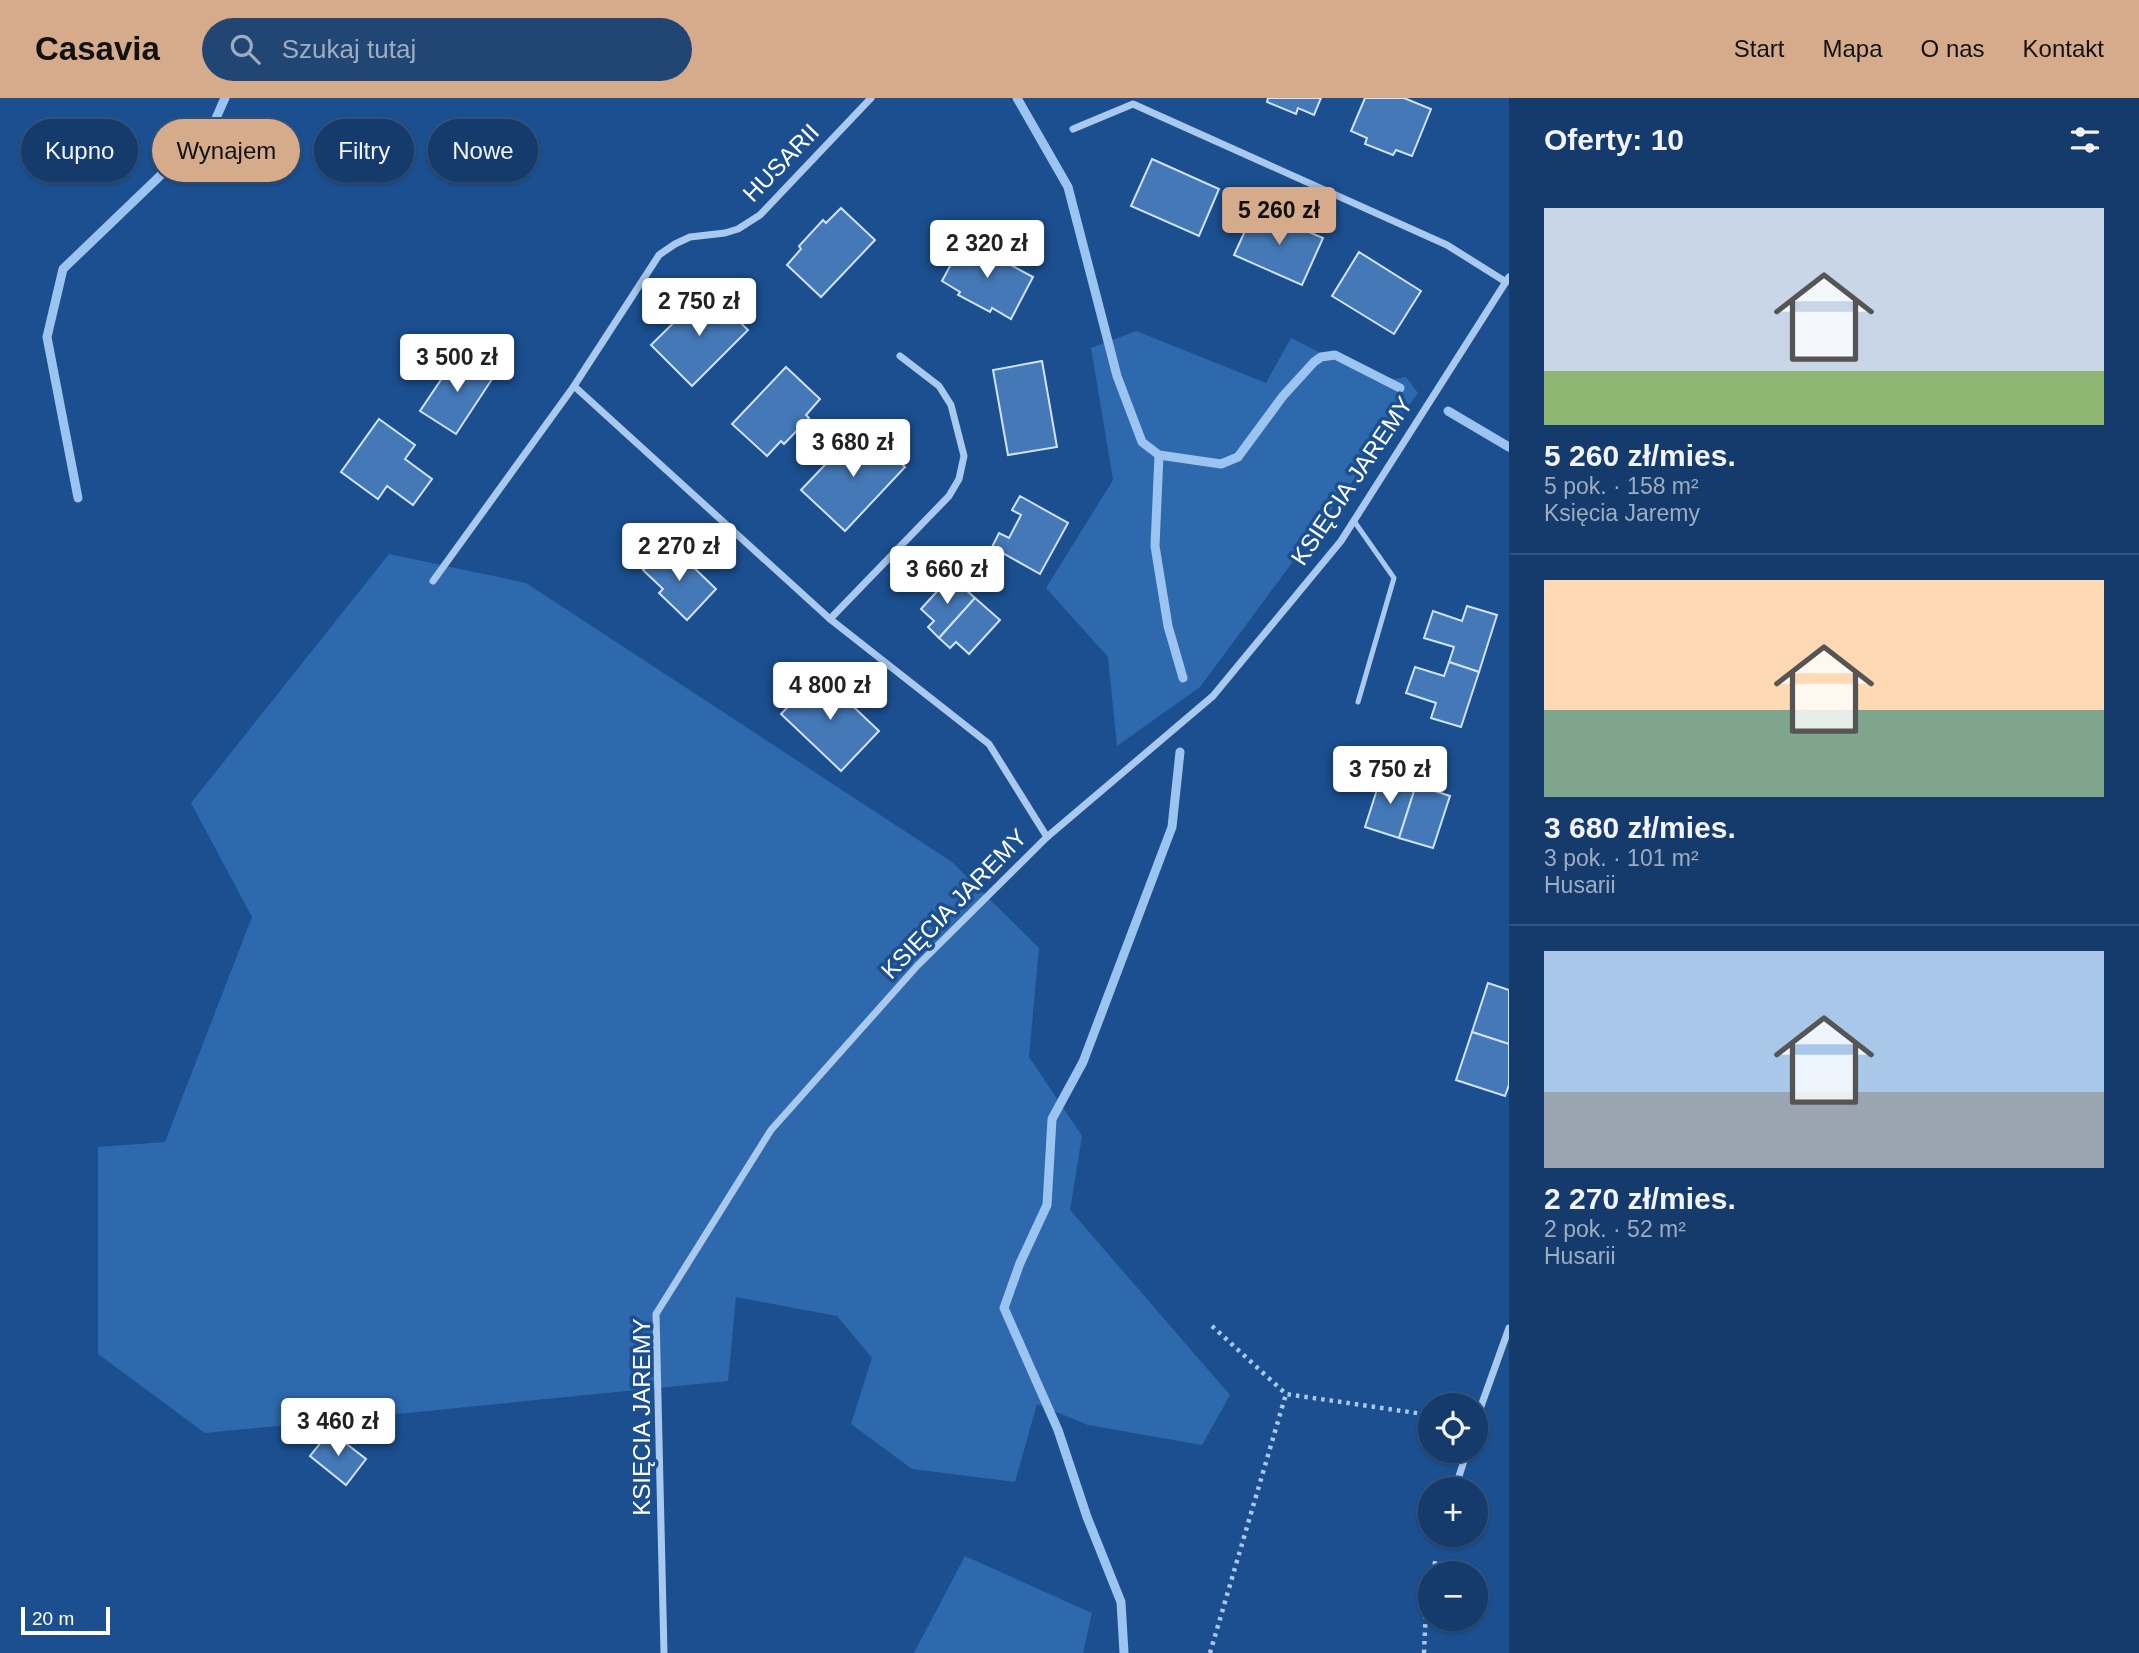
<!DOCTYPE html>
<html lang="pl">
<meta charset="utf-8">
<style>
body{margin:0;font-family:Helvetica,sans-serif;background:#214673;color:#f1f3f6;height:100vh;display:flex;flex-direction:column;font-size:26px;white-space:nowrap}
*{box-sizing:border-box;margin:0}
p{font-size:23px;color:#9dadc1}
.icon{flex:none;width:38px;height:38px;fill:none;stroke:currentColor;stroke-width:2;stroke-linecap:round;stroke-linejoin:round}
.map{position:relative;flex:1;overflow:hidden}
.sheet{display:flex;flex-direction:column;background:#143b6b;width:630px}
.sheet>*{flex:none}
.hud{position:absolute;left:21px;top:21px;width:665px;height:63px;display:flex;gap:14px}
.buttons{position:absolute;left:1418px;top:1295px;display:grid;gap:14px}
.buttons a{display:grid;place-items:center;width:70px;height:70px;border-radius:50%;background:#143b6b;box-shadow:0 2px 5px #0004,0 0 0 2px #33557e;font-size:35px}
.scale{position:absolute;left:21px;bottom:18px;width:89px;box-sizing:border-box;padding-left:7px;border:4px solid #fff;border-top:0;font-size:19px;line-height:24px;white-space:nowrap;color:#fff;-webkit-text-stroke:5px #1b4f8f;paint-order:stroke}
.price{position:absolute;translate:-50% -60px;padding:0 16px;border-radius:7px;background:#fff;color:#222;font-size:23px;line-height:46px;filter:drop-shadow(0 2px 4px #0008)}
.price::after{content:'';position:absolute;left:50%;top:42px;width:21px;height:16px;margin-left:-10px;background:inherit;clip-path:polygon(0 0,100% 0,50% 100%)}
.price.on{background:#d6ab8b;color:#111}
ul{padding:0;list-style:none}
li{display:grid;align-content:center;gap:14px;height:371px;padding:0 35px}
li+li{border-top:2px solid #33557e}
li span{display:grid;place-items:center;height:217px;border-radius:0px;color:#555}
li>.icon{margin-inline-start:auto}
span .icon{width:126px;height:126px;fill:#fffc;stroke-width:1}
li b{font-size:30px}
h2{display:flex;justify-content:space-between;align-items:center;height:84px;padding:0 35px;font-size:30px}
.tag{padding:0 24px;border-radius:32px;background:#143b6b;box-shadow:0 2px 5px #0004,0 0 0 2px #33557e;font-size:24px;line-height:63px}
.tag.on{background:#d6ab8b;color:#111}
header{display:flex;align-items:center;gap:42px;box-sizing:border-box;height:98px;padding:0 35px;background:#d6ab8b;color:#111}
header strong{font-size:33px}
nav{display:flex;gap:38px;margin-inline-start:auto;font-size:24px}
.search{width:490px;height:63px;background:#214673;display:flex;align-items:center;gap:18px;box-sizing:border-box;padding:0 24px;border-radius:38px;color:#9dadc1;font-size:26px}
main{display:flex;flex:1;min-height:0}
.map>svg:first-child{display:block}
.green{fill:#2e69ad}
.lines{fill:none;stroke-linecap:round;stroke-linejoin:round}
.stream{stroke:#9cc4f0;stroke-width:9}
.building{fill:#4478b7;stroke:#cfe3fa;stroke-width:2}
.path{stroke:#a9c9ee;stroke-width:4.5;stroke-dasharray:3.5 5;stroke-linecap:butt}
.service{stroke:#a9c9ee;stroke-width:5}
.minor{stroke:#a9c9ee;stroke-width:7}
.labels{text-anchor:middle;stroke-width:7;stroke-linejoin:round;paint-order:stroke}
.street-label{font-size:24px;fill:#fff;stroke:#1b4f8f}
</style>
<header>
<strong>Casavia</strong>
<div class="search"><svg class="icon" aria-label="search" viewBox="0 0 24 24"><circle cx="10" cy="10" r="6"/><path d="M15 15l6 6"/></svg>Szukaj tutaj</div>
<nav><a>Start</a><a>Mapa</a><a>O nas</a><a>Kontakt</a></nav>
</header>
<main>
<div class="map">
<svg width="1509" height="1555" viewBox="0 0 1509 1555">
<rect width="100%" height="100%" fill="#1b4f8f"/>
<!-- green -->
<g class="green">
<path d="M1136,233L1266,285L1291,240L1378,284L1406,279L1418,295L1200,589L1117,648L1108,559L1046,490L1113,382L1091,250Z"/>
<path d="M389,456L526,485L952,764L1039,850L1029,959L1082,1038L1070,1112L1230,1297L1202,1347L1088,1327L1037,1306L1015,1384L912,1371L851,1326L872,1260L837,1218L736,1199L728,1283L205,1335L98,1256V1049L165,1044L252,819L191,705Z"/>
<path d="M965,1458L1092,1515L1083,1555H914Z"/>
</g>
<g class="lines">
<!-- stream -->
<g class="stream">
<path d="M1017,0L1068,89L1117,278L1142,344L1159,357L1221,366L1238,359L1283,298L1314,264L1321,259L1335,257L1400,290"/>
<path d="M1448,313L1509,349"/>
<path d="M1159,357L1155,448L1168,528L1183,580"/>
<path d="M78,400L47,239L63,171L213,27L225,0"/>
<path d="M1124,1555L1121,1504L1087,1419L1058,1332L1004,1210L1020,1165L1047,1107L1052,1021L1083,964L1172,729L1180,654"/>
</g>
</g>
<!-- building -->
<g class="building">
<path d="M1268,0H1321L1314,17L1298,10L1296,16L1267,4Z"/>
<path d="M1365,0H1404L1431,11L1412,58L1396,52L1393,57L1365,46L1367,40L1351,33Z"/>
<path d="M1152,61L1219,91L1199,138L1131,108Z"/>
<path d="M841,110L875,142L821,199L787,167L801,151L799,148L823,122L826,125Z"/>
<path d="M1255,111L1323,140L1302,187L1234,157Z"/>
<path d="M964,142L1033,179L1011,221L992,210L990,214L958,197L960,194L942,183Z"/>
<path d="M1359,154L1421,193L1394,236L1332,198Z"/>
<path d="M707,192L748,232L692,288L651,247Z"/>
<path d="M459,255L494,278L456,336L420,313Z"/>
<path d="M1042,263L1057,349L1008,357L993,272Z"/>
<path d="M786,269L820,301L806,317L809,320L784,346L781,343L767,358L732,326Z"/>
<path d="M379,321L415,347L405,361L432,381L413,407L387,388L378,401L341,374Z"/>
<path d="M861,329L905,369L845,433L801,392Z"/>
<path d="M1020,398L1068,425L1040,476L992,449L999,435L1009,440L1021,417L1012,412Z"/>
<path d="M666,448L686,466L688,464L716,491L687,522L659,495L663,491L643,472Z"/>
<path d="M951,478L975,500L939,540L928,529L934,523L921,511Z"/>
<path d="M975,500L1000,522L969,556L956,544L950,550L939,540Z"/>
<path d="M1467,508L1497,517L1479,574L1449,564L1454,549L1424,540L1433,513L1462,523Z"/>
<path d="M1449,564L1479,574L1461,629L1431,620L1436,605L1406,595L1415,569L1444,578Z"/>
<path d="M819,576L879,633L841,673L781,616Z"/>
<path d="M1382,676L1416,687L1399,740L1365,729Z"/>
<path d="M1416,687L1450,698L1433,750L1399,740Z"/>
<path d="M1488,885L1509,892V946L1472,934Z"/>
<path d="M1472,934L1509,946V987L1505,998L1456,982Z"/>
<path d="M330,1333L366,1361L346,1387L310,1358Z"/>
</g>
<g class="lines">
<!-- path -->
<g class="path">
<path d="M1212,1228L1286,1296L1430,1317"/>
<path d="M1433,1475L1436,1459"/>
<path d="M1210,1555L1286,1296"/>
<path d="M1424,1555L1426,1510L1430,1490"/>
</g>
<!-- service -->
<path class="service" d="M1354,423L1394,480L1358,604"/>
<!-- minor -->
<g class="minor">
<path d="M1073,31L1133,6L1447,147L1506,184"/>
<path d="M574,288L830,521L989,646L1047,739"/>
<path d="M433,483L574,288L659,157L675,146L690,139L725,135L738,131L760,117L871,0"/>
<path d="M830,521L949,398L959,381L964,358L951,307L939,288L900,258"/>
<path d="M1475,1325L1509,1230"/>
<path d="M1455,1391L1467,1353"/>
<path d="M1439,1441L1441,1437"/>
<path d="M664,1555L656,1216L771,1032L917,868L1047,739L1213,598L1341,443L1509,179"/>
</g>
</g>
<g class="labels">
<!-- street labels -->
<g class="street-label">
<text transform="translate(781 65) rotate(-46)" y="8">HUSARII</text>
<text transform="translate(1352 383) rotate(-56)" y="8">KSIĘCIA JAREMY</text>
<text transform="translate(954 806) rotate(-46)" y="8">KSIĘCIA JAREMY</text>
<text transform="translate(642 1319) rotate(-90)" y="8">KSIĘCIA JAREMY</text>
</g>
</g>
</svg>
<div class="buttons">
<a><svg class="icon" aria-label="locate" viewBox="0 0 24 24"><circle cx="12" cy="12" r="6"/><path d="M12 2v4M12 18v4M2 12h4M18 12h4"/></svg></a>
<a>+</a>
<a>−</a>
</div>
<div class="scale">20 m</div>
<b class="price on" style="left:1279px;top:149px">5 260 zł</b>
<b class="price" style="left:987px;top:182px">2 320 zł</b>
<b class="price" style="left:699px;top:240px">2 750 zł</b>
<b class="price" style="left:457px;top:296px">3 500 zł</b>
<b class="price" style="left:853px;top:381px">3 680 zł</b>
<b class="price" style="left:679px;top:485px">2 270 zł</b>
<b class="price" style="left:947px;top:508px">3 660 zł</b>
<b class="price" style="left:830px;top:624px">4 800 zł</b>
<b class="price" style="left:1390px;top:708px">3 750 zł</b>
<b class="price" style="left:338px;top:1360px">3 460 zł</b>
<div class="hud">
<a class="tag">Kupno</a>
<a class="tag on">Wynajem</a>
<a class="tag">Filtry</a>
<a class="tag">Nowe</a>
</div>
</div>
<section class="sheet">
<h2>Oferty: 10<svg class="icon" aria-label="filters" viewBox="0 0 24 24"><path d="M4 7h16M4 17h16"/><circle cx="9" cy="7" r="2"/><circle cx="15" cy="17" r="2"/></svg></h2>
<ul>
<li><span style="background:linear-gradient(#c9d6e8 75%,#8fb573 0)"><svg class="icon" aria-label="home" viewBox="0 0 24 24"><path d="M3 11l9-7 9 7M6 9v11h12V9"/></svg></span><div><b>5 260 zł/mies.</b><p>5 pok. · 158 m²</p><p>Księcia Jaremy</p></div></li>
<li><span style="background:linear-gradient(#ffd9b3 60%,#7fa58c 0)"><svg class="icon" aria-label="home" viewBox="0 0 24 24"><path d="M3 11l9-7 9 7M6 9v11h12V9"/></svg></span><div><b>3 680 zł/mies.</b><p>3 pok. · 101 m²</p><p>Husarii</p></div></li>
<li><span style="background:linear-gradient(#a9c7e8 65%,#9aa5b1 0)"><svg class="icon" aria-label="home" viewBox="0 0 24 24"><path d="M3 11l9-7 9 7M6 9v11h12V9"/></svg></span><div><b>2 270 zł/mies.</b><p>2 pok. · 52 m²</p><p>Husarii</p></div></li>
</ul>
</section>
</main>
